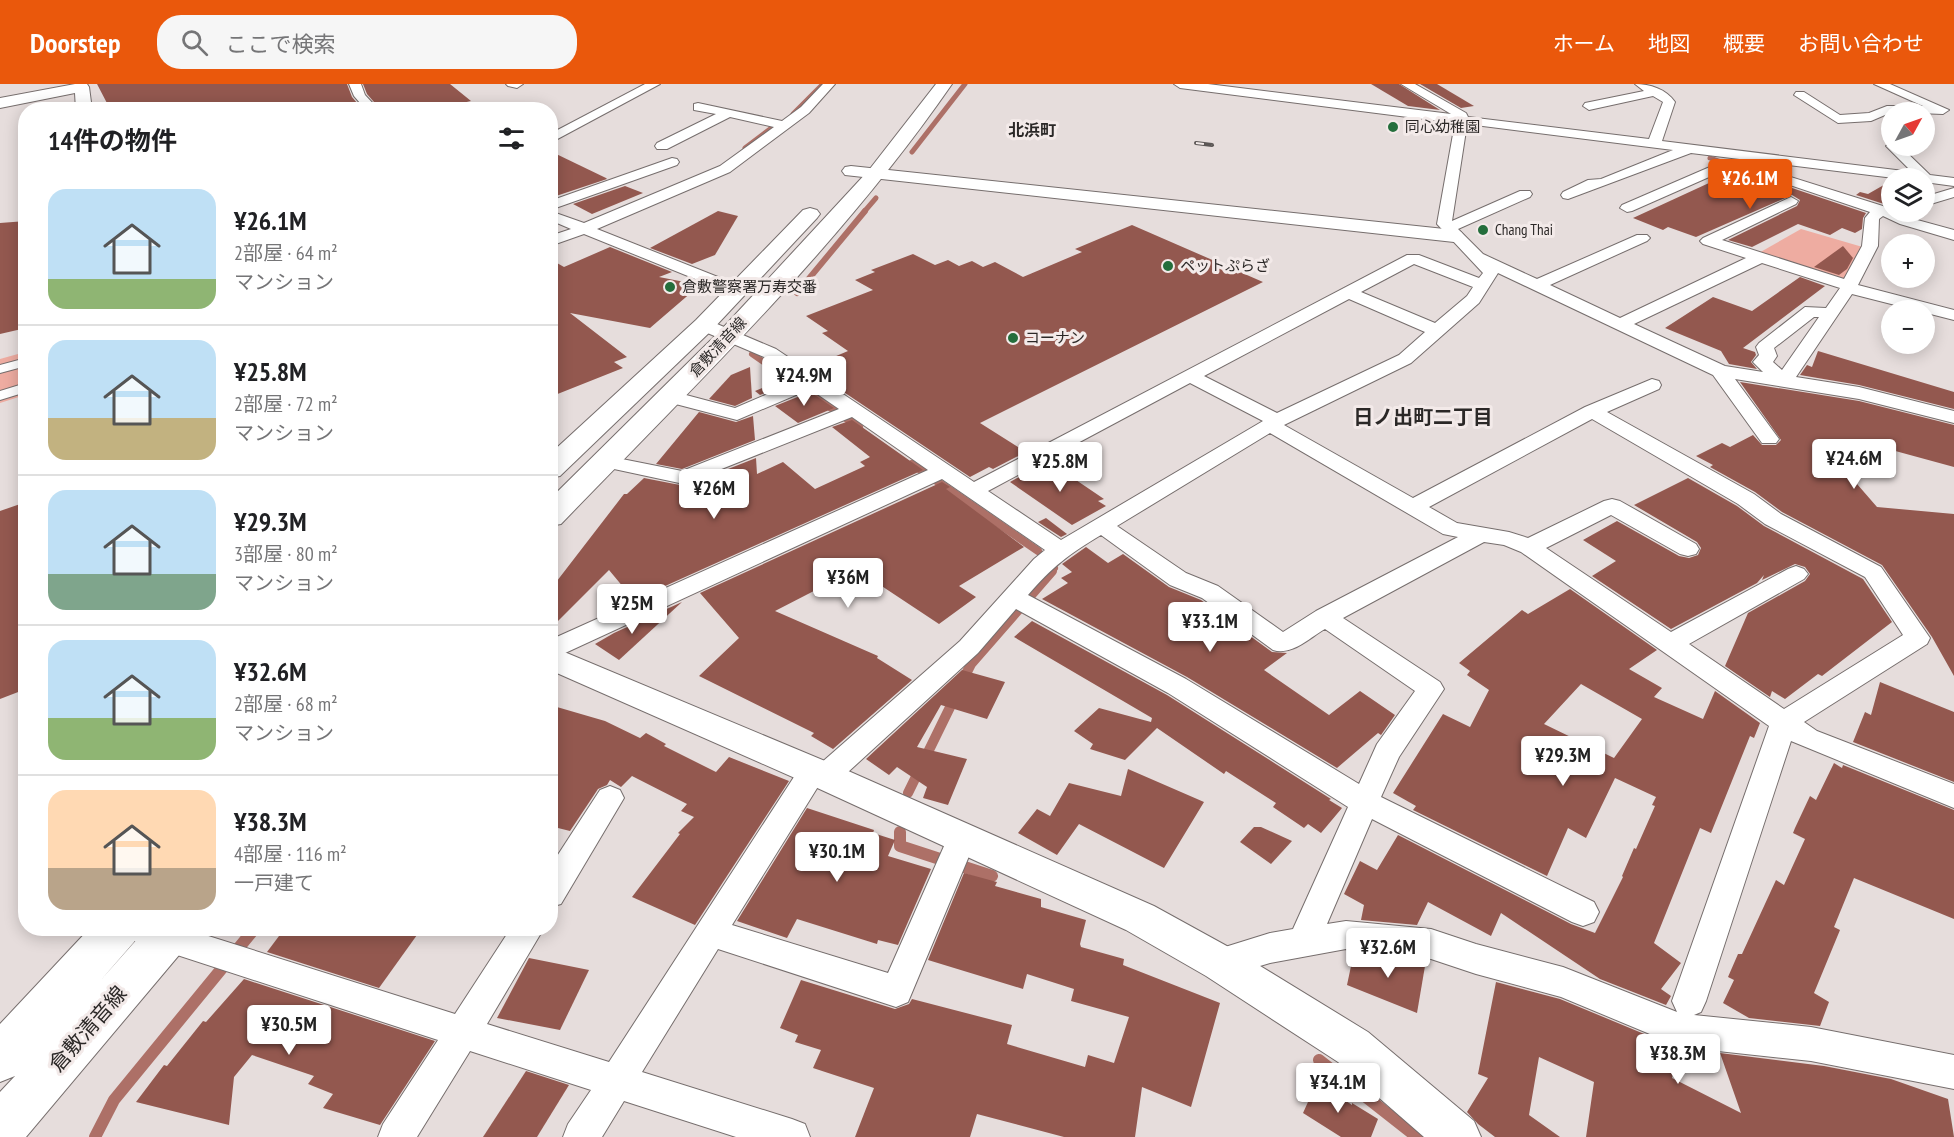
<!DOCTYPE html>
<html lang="ja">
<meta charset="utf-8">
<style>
body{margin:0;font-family:"PT Sans Narrow","Noto Sans JP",sans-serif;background:#f6f6f6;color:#202124;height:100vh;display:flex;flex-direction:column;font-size:22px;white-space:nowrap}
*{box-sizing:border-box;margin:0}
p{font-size:20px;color:#757577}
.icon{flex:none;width:33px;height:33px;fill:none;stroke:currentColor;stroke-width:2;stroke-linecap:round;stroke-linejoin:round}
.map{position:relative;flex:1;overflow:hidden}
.details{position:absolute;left:18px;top:18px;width:540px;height:834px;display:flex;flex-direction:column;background:#fff;border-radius:24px;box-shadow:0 3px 15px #0003}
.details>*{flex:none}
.needle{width:39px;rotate:50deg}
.controls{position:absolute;left:1881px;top:18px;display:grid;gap:12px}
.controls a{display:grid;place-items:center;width:54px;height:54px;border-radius:50%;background:#fff;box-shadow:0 3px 15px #0003;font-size:30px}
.price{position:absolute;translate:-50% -51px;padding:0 14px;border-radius:6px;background:#fff;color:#222;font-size:20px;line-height:39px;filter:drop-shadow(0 2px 3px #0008)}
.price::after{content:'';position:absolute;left:50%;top:36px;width:18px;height:14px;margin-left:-9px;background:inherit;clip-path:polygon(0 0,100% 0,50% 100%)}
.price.on{background:#ea580c;color:#fff}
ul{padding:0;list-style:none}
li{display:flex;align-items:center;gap:18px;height:150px;padding:0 30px}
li+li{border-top:2px solid #e0e0e0}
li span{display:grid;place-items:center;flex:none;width:168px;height:120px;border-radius:18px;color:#555}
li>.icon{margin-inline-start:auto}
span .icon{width:72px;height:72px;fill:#fffc;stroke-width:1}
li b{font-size:26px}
h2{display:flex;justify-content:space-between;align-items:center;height:72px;padding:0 30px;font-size:26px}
header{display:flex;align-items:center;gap:36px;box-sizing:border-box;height:84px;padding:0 30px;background:#ea580c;color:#fff}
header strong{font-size:28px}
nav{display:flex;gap:33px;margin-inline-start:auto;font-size:21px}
.search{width:420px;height:54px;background:#f6f6f6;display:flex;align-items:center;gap:15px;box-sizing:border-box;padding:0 21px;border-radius:24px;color:#757577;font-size:22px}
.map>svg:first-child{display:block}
.green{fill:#eeaca1}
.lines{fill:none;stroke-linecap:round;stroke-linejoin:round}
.stream-far4{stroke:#ad7067;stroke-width:5}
.stream-far3{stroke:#ad7067;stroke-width:6}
.stream-far2{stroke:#ad7067;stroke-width:8}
.stream-far1{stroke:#ad7067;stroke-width:10}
.stream{stroke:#ad7067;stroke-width:12}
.building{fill:#93584f;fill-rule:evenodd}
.pedestrian-casing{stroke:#766e6d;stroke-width:2}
.minor-casing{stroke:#766e6d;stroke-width:2}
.tertiary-casing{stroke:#766e6d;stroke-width:2}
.primary-casing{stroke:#766e6d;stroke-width:2}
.pedestrian{fill:#fff;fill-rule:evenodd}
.minor{fill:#fff;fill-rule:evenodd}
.tertiary{fill:#fff;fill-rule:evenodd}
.primary{fill:#fff;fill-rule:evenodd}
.rail-casing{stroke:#5c5756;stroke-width:4}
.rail{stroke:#f3eae9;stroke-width:2;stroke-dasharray:8;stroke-linecap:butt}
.poi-dot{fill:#246e3c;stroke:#f3eae9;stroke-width:2}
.labels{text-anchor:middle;stroke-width:6;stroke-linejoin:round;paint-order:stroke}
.far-poi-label{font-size:15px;fill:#2b2827;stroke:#f3eae9;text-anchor:start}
.far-street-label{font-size:15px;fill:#2b2827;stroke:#f3eae9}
.far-neighbourhood-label{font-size:16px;font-weight:bold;fill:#2b2827;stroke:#f3eae9}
.neighbourhood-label{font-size:20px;font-weight:bold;fill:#2b2827;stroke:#f3eae9}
.near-street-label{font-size:21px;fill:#2b2827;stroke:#f3eae9}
</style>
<header>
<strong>Doorstep</strong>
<div class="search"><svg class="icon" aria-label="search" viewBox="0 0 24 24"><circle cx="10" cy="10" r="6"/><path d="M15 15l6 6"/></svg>ここで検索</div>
<nav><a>ホーム</a><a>地図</a><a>概要</a><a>お問い合わせ</a></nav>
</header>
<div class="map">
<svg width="1954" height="1053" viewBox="0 0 1954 1053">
<rect width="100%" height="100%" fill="#e6dddc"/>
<!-- green -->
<g class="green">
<path d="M1801,145L1866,164L1846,198L1757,170Z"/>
<path d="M25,268V311L0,319V275Z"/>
</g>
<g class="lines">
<!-- stream-far4 -->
<g class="stream-far4">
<path d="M793,30L823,0"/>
<path d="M745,64L774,42"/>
<path d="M912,68L965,0"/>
<path d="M1710,74L1733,82"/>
<path d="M864,128L876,114"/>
</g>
<!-- stream-far3 -->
<g class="stream-far3">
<path d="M797,209L865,127"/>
<path d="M752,270L778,288"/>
</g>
<!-- stream-far2 -->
<g class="stream-far2">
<path d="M776,286L859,343"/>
<path d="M912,380L1038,467"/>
<path d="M1050,488L1054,484"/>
</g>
<!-- stream-far1 -->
<g class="stream-far1">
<path d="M962,598L971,580L1052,487"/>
<path d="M908,709L955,613"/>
</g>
<!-- stream -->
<g class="stream">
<path d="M900,748V762L992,792"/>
<path d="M1319,976L1417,1053"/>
<path d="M95,1053L114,1016L255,844"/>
</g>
</g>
<!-- building -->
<g class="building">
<path d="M97,0H347L352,13L363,26H329L323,20L296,26H122L118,22L109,23Z"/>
<path d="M363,0H450L471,17L436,25L381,26L367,10Z"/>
<path d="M1371,0H1399L1440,26L1408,22Z"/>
<path d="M1420,0H1437L1474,22L1461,24Z"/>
<path d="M550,67L606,94L607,95L550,114Z"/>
<path d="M1742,87L1866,129L1863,134L1862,145L1855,149L1842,144L1830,151L1798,140L1752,163L1728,156L1797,122L1800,116L1792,111L1696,153L1668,143L1663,146L1633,134L1722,93L1726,94Z"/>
<path d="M1889,98L1892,99V125L1887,121L1856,111L1860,108L1868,110Z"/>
<path d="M625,102L643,109L592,130L573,120Z"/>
<path d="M718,127L738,132L715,171L692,180L650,164Z"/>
<path d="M26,137V244L0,250V139Z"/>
<path d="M1132,141L1263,198L980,339L1026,368L993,385L989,383L970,393L808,284L848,267L822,249L828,247L806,232L873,206L855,196L875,188L871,186L913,170L935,181L948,176L959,182L972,177L983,183L995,178L1023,193L1082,168L1075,165Z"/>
<path d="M1843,162L1853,174L1847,185L1839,191L1814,183Z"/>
<path d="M610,163L672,188L659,193L700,201L650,244L570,229L627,273L614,278L623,284L550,313V175L564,183Z"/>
<path d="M1800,193L1825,202L1743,264L1755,268L1756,271L1751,278L1757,285L1729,280L1721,267L1665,244L1713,213L1752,227Z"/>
<path d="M1818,267L1954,308V325L1859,301L1800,291L1807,281L1812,283Z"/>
<path d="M750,283L752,314L735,322L709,315L731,291Z"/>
<path d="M788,293L793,297L760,311L755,307Z"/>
<path d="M1740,298L1859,317L1954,341V383L1877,362L1882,370L1824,362L1877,423L1954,430V592L1932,553L1882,481L1782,428L1755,408L1710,383L1713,381L1696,372L1722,359L1730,363L1753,351L1762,361H1776L1781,356Z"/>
<path d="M810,308L834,324L798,339L775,322Z"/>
<path d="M699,328L736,338L753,332L755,356L682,385L656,380Z"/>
<path d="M852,336L923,386L634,516L609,486L550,545V506L624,410H627L644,394L685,402L756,374L757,390L783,378L815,405L865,382L860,378L870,373L832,343Z"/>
<path d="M1048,377L1104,415L1098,417L1106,422L1072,441L1010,398Z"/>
<path d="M1688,394L1737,422L1764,442L1863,495L1892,538L1822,592L1818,590L1785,615L1772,607L1770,613L1725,582L1748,529L1805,497L1810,490L1805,483L1795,480L1762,496L1764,491L1757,499L1671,545L1592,492L1616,477L1583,456L1617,437L1679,472L1689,474L1698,471L1701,464L1697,458L1634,421Z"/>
<path d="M942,398L950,403L946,405L1024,463L959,502L976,513L939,540L859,487L845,494L843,492L775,527L878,572L877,574L912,596L833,665L811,652L814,649L699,592L739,554L700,509Z"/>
<path d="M26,418V605L0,615V427Z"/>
<path d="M1046,434L1067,450L1061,453L1038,438Z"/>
<path d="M1086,463L1108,479L1123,470L1169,503L1201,516L1272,568L1287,569L1264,586L1329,631L1360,607L1395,631L1381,651L1378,649L1337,684L1187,593L1042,515L1068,499L1061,494L1072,488L1062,480Z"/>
<path d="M1570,505L1657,566L1629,585L1662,604L1654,613L1703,635L1715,607L1760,639L1754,654L1750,652L1711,749L1700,744L1654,859L1681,879L1661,905L1671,912L1666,921L1600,895L1501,829L1491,852L1428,818L1417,841L1361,836L1364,821L1344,810L1360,777L1377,786L1398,751L1571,840L1595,849L1623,793L1622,792L1634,764L1636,765L1655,722L1652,721L1656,713L1615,694L1586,754L1568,744L1547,792L1413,726L1416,722L1393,709L1443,630L1470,643L1489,606L1467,591L1470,587L1459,579L1522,526L1528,530ZM1581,600L1642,635L1614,674L1544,640Z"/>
<path d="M682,518L619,576L595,560L614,549Z"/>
<path d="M1032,537L1167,611L1331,715L1329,716L1342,724L1321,749L1308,740L1304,744L1273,723L1276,719L1226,687L1224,690L1157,644L1125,676L1090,665L1093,660L1074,647L1099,624L1151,638L1152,634L1014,553Z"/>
<path d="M962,586L1005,598L987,635L941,621L917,663L967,675L948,721L923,714L927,703L897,683L889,691L866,675Z"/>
<path d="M1880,598L1954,628V698L1853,658L1865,628L1871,631Z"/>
<path d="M550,621L605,637L640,654L646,649L666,660L664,662L716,688L729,673L789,697L695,841L632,813L680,750L678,749L694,733L681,727L687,720L632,692L621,703L610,696L607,701L598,705L570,747L550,742Z"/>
<path d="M1834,679L1842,684L1843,681L1954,726V835L1854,794L1834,843L1840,846L1814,909L1829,918L1820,942L1749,934L1723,919L1734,896L1728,893L1738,870H1742L1776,796L1784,801L1805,755L1793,749L1795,744L1810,712L1816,716Z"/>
<path d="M1128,685L1204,718L1164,784L1079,740L1057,771L1018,749L1037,725L1050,732L1069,699L1121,712Z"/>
<path d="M807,724L874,746L873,749L895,756L888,772L931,785L898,861L878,856L877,860L797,835L787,854L737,837Z"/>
<path d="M1254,743H1261L1292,757L1271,780L1240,758Z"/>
<path d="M964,789L997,798L995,802L1041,815V823L1086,836L1080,860L1081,863L1124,875L1123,881L1220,919L1191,1023L1142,1003L1135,1053H1064L977,1030L970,1053H855L874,1004L813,984L821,966L795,958L798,951L780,944L801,896L895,925L909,920L912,915L1012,941L1007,960L1085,983L1088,971L1114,979L1129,933L1071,917L1074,905L1027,890L1023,905L928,876Z"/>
<path d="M285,844H422L379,904L267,868Z"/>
<path d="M1354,868L1405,874L1425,882L1417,929L1347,901Z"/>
<path d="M529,874L589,886L560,946L497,934Z"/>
<path d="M244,895L435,957L380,1041L323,1024L333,1010L308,1000L314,992L252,971L234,993L229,1041L136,1018L164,981L167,982L203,937L206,938Z"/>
<path d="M1496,898L1560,915L1678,964L1672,994L1741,1029L1720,969L1824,982L1891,995L1948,1015L1954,1053H1586L1594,998L1539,973L1529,1031L1560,1053H1495L1478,1040L1467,1028L1488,994L1478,990Z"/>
<path d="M526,987L569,1001L537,1053H483Z"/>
<path d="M1315,996L1352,1021V1019L1378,1035L1371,1053H1341L1303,1029L1308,1018L1305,1016Z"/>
</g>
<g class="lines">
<!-- pedestrian casing -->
<g class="pedestrian-casing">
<g id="pedestrian">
<path d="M26,274V282L0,289V281Z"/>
<path d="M26,299V308L0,316V307Z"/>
</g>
</g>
<!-- minor casing -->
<g class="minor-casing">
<g id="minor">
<path d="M349,0H361L365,11L379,26H366L354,12Z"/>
<path d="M506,0H523L517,4L508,2Z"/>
<path d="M645,0H660L550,59V50Z"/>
<path d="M823,0H835L809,29L730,88L597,145L728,197L747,199L749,202L747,205H720L584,150L550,162V152L571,145L550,136V127L584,139L720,82L774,43L730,33L667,65H657L655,62L657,59L716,30L694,26V20L698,19L782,37L801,23Z"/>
<path d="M1174,0H1208L1451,30L1401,0H1415L1466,29L1468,33L1649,55L1663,18L1653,12L1589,26L1583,22L1585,19L1644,7L1635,0C1650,0 1666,5 1675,18L1662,57L1912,88L1886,62L1892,58V62H1900L1930,91L1954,94V102L1924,98V94H1894L1691,69L1568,115L1563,114L1561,111L1563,108L1588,96L1601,95L1673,66L1467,40L1452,137L1520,107H1530L1532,110L1530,113L1458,145L1483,170L1537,195L1637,151H1647L1650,154L1647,157L1550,201L1620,234L1746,174L1703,160L1700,157L1703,154L1791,113L1798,117L1796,120L1722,156L1844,195L1862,162L1865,134L1870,128L1734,82L1632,127L1627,128L1620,124L1622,121L1726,76L1731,75L1738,79H1746L1886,123L1892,128H1905L1903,131L1910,134L1954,146V156L1900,140L1883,132L1879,135L1878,162L1858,201L1954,226V236L1852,210L1796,293L1859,303L1954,327V339L1859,315L1735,295L1779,355L1776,359H1762L1713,291L1498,189L1479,219L1411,279L1284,341L1413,414L1585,323L1652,295L1659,297L1661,301L1659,305L1607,328L1754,410L1781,430L1881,483L1930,554L1927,560L1804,638L1817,647L1954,700V724L1791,657L1706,917L1701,928L1694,931L1811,943L1954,971V1005L1811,977L1681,963L1561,913L1476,890L1431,875L1346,865L1270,879L1220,894L1209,890L1204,879L1209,868L1270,849L1293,845L1348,723L1168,609L1016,525L978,569L835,700L825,703L819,701L732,841L888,889L952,744L962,741L972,744L977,753L908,918L896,923L718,865L642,988L792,1035L805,1040L810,1053H736L624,1017L602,1053H563L568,1040L591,1006L470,967L417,1053H378L383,1040L438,956L125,854L121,844H183L455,930L511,844H544L487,940L609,978L803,679L813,676L821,679L960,557L1034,475L1045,466L942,395L550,576V556L928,386L852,333L684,400L600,382L597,378L600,374L607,372L682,387L839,325L810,305L737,336L664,317L661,313L664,309L671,307L735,324L798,297L764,273L698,245L695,241L698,237H710L776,265L974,398L1407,171H1419L1479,194L1483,189L1437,140L1455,39L1180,4ZM1762,179L1840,204L1826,224L1805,223L1759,259L1756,263L1759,271L1753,278L1763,288L1725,282L1634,240ZM1414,180L1473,203L1467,212L1435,239L1361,208ZM1349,215L1425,248L1399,271L1277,329L1204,292ZM1814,233H1819L1782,286L1773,278L1777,272L1774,264ZM1190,299L1263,337L1061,456L988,407ZM1592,335L1738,420L1765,440L1865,493L1903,551L1784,625L1689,560L1804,495L1808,490L1804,485L1796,482L1788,485L1671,548L1546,464L1611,431L1680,470L1688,472L1696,470L1699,465L1696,460L1620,417L1612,415L1604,417L1528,454L1509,448L1457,439L1429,423ZM1270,349L1443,450L1458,453L1316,527L1283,548L1218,502L1186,489L1117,442ZM1101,451L1170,501L1202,514L1273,566C1292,572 1309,554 1325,545L1415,607L1377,660L1359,700L1186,595L1028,511C1052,483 1069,470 1101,451ZM1484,458L1504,461L1521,468L1769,642L1672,917L1677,928L1563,883L1476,860L1431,845L1346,837L1327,840L1372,735L1572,838L1583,842L1594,838L1599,828L1594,818L1381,713L1399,673L1444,605L1440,598L1343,534Z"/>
<path d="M1874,0H1890L1949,26L1943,30L1892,28L1871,37L1838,39L1794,11L1796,8H1804L1840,31L1869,29L1887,22H1923Z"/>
<path d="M672,74L677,75L679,78L677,81L550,126V117Z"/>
<path d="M1954,104V113L1924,122V113Z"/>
<path d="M610,702L620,706L624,714L561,820L550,823V783L600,706Z"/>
</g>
</g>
<!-- tertiary casing -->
<g class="tertiary-casing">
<g id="tertiary">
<path d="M75,0H87L89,3L92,26H76L75,9L0,24V14Z"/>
<path d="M851,82L1454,146L1461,148L1464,152L1461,156L1454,158L845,91L842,87L845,83Z"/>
<path d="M550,562L837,682L1154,822L1234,866L1368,948L1474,1037L1481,1053H1424L1338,978L1206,892L1126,846L813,702L550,586Z"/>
</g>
</g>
<!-- primary casing -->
<g class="primary-casing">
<g id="primary">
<path d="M936,0H952C841,161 696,300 561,440L550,442V415L720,247L869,86Z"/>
<path d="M810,124L817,126L820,130L817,134L712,246L560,392L550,394V370L696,236L803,126Z"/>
<path d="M90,844H140L134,858L100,897L147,844H196L190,858L26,1053H0V1008L15,992L0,998V940Z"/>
</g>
</g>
<!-- pedestrian -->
<use href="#pedestrian" class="pedestrian"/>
<!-- minor -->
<use href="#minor" class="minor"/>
<!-- tertiary -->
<use href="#tertiary" class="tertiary"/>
<!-- primary -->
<use href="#primary" class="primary"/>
<!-- rail casing -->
<g class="rail-casing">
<path id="rail" d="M1196,59L1212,61"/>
</g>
<!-- rail -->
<use href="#rail" class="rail"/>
</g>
<!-- markers -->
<g class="poi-dot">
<circle cx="1393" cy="43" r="6"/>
<circle cx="1483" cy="146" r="6"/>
<circle cx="1168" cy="182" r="6"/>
<circle cx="670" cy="203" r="6"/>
<circle cx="1013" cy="254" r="6"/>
</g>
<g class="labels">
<!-- far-poi labels -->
<g class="far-poi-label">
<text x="1405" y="48">同心幼稚園</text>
<text x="1495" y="151">Chang Thai</text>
<text x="1180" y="187">ペットぷらざ</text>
<text x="682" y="208">倉敷警察署万寿交番</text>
<text x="1025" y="259">コーナン</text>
</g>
<!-- far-street labels -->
<g class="far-street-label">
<text transform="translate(718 263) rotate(-47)" y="5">倉敷清音線</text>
</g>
<!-- far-neighbourhood labels -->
<g class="far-neighbourhood-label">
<text x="1032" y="52">北浜町</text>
</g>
<!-- neighbourhood labels -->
<g class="neighbourhood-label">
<text x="1423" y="340">日ノ出町二丁目</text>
</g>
<!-- near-street labels -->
<g class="near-street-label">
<text transform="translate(88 945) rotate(-49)" y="7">倉敷清音線</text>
</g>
</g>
</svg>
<div class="controls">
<a><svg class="needle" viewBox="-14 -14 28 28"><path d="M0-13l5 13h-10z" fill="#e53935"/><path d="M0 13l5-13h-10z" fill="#757577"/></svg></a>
<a><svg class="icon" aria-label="layers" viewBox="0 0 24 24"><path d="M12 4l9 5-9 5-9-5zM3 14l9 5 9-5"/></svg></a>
<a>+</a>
<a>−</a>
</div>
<b class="price on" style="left:1750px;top:126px">¥26.1M</b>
<b class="price" style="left:804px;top:323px">¥24.9M</b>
<b class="price" style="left:1854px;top:406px">¥24.6M</b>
<b class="price" style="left:1060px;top:409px">¥25.8M</b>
<b class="price" style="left:714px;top:436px">¥26M</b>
<b class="price" style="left:848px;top:525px">¥36M</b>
<b class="price" style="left:632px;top:551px">¥25M</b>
<b class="price" style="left:1210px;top:569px">¥33.1M</b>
<b class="price" style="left:1563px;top:703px">¥29.3M</b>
<b class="price" style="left:837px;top:799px">¥30.1M</b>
<b class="price" style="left:1388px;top:895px">¥32.6M</b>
<b class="price" style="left:289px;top:972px">¥30.5M</b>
<b class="price" style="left:1678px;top:1001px">¥38.3M</b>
<b class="price" style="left:1338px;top:1030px">¥34.1M</b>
<section class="details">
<h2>14件の物件<svg class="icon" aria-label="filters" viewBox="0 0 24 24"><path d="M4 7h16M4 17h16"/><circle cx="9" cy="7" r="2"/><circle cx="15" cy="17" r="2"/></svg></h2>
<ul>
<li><span style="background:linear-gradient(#bfe0f5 75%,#8fb573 0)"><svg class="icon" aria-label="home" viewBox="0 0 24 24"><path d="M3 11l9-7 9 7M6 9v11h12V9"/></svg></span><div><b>¥26.1M</b><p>2部屋 · 64 m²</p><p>マンション</p></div></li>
<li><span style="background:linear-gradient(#bfe0f5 65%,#c2b280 0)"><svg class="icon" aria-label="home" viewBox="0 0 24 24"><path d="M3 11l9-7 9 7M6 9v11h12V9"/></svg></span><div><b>¥25.8M</b><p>2部屋 · 72 m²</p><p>マンション</p></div></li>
<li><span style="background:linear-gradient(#bfe0f5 70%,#7fa58c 0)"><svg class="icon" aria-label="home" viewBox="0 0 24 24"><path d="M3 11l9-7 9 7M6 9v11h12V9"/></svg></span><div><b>¥29.3M</b><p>3部屋 · 80 m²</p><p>マンション</p></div></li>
<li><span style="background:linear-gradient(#bfe0f5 65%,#8fb573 0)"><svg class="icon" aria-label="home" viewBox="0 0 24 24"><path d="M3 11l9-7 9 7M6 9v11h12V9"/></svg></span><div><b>¥32.6M</b><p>2部屋 · 68 m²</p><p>マンション</p></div></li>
<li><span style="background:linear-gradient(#ffd9b3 65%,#b9a48a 0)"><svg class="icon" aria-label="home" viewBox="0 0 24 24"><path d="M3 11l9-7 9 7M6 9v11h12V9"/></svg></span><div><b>¥38.3M</b><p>4部屋 · 116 m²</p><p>一戸建て</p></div></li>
</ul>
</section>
</div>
